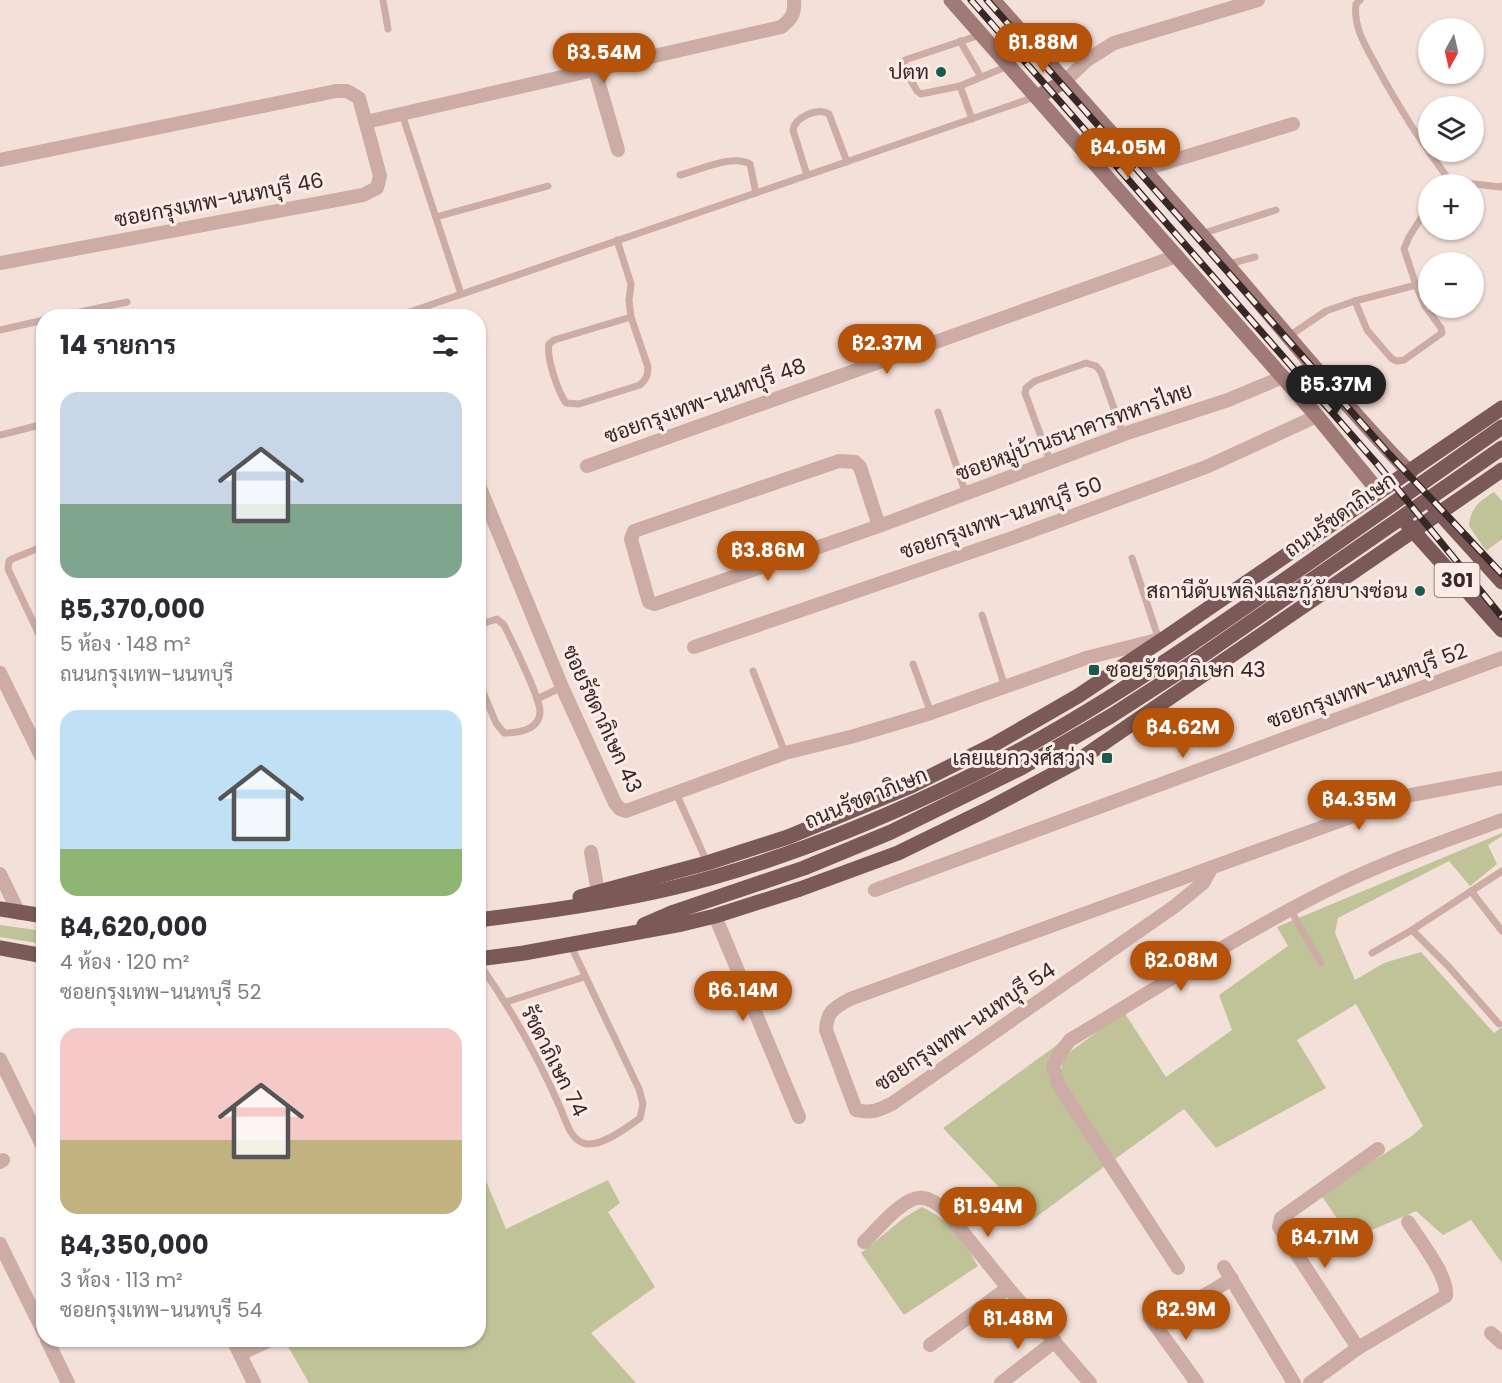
<!DOCTYPE html>
<html lang="th">
<meta charset="utf-8">
<style>
body{margin:0;font-family:Poppins,Sarabun,sans-serif;background:#f7f7f7;color:#2b2b33;height:100vh;display:flex;flex-direction:column;font-size:22px;white-space:nowrap}
*{box-sizing:border-box;margin:0}
p{font-size:20px;color:#7c7c81}
.icon{flex:none;width:33px;height:33px;fill:none;stroke:currentColor;stroke-width:2;stroke-linecap:round;stroke-linejoin:round}
.map{position:relative;flex:1;overflow:hidden}
.drawer{position:absolute;left:36px;top:309px;width:450px;height:1038px;display:flex;flex-direction:column;background:#fff;border-radius:24px;box-shadow:0 2px 4px #0004}
.drawer>*{flex:none}
.needle{width:39px;rotate:188deg}
.fabs{position:absolute;left:1418px;top:18px;display:grid;gap:12px}
.fabs a{display:grid;place-items:center;width:66px;height:66px;border-radius:50%;background:#fff;box-shadow:0 2px 4px #0004;font-size:30px}
.price{position:absolute;translate:-50% -51px;padding:0 14px;border-radius:21px;background:#b45309;color:#fff;font-size:20px;line-height:39px;filter:drop-shadow(0 2px 3px #0008)}
.price::after{content:'';position:absolute;left:50%;top:36px;width:18px;height:14px;margin-left:-9px;background:inherit;clip-path:polygon(0 0,100% 0,50% 100%)}
.price.on{background:#222;color:#fff}
ul{padding:0;list-style:none}
li{display:grid;align-content:center;gap:12px;height:318px;padding:0 24px}
li span{display:grid;place-items:center;height:186px;border-radius:18px;color:#555}
li>.icon{margin-inline-start:auto}
span .icon{width:108px;height:108px;fill:#fffc;stroke-width:1}
li b{font-size:26px}
h2{display:flex;justify-content:space-between;align-items:center;height:72px;padding:0 24px;font-size:26px}
.map>svg:first-child{display:block}
.green{fill:#c0c398}
.lines{fill:none;stroke-linecap:round;stroke-linejoin:round}
.lane{stroke:#ccaca5;stroke-width:7}
.street{stroke:#ccaca5;stroke-width:14}
.secondary{stroke:#a07a76;stroke-width:15}
.primary{stroke:#7a5956;stroke-width:15}
.rail-casing{stroke:#372727;stroke-width:7}
.rail{stroke:#fbece6;stroke-width:4.5;stroke-dasharray:14;stroke-linecap:butt}
.poi-dot{fill:#195b4e;stroke:#fbece6;stroke-width:2}
.labels{text-anchor:middle;stroke-width:6;stroke-linejoin:round;paint-order:stroke}
.shield{fill:#fbece6;stroke:#726260;stroke-width:1.5}
.shield-label{font-size:20px;font-weight:bold;fill:#372727}
.poi-label{font-size:21px;fill:#372727;stroke:#fbece6;text-anchor:end}
.street-label{font-size:21px;fill:#372727;stroke:#fbece6}
</style>
<div class="map">
<svg width="1502" height="1383" viewBox="0 0 1502 1383">
<rect width="100%" height="100%" fill="#f3e0d9"/>
<!-- green -->
<g class="green">
<path d="M1494,492L1502,501V539L1486,551L1469,526C1470,508 1480,501 1494,492Z"/>
<path d="M1502,833V836L1488,845L1497,864L1470,886L1449,861L1338,918L1335,933L1355,980L1384,963L1421,952L1494,1033L1502,1027V1263L1471,1220L1443,1235L1416,1211L1351,1239L1321,1195L1412,1136L1423,1126L1356,1004L1297,1040L1326,1088L1216,1148L1184,1109L1115,1159L1065,1087L1061,1071L1063,1057L1124,1012L1166,1077L1232,1030L1219,995L1288,946L1277,927Z"/>
<path d="M0,925L43,931V944L0,937Z"/>
<path d="M1061,1042L1047,1063L1105,1166L1031,1221L943,1128Z"/>
<path d="M479,1164L506,1229L608,1180L620,1203L608,1212L655,1287L591,1333L636,1383H309L286,1343L293,1340H478Z"/>
<path d="M922,1207C951,1221 962,1238 978,1266L904,1315L861,1253L905,1217Z"/>
</g>
<g class="lines">
<!-- lane -->
<g class="lane">
<path d="M383,0L388,29"/>
<path d="M1360,0L1356,4C1353,29 1367,48 1378,69C1394,98 1409,124 1428,150"/>
<path d="M960,41L981,77"/>
<path d="M960,86L1008,66"/>
<path d="M402,114L461,294"/>
<path d="M972,119L960,86L921,94L917,91L903,67L905,60L980,35"/>
<path d="M1429,152L1450,181L1500,187L1502,186"/>
<path d="M680,175C700,170 732,154 750,164L756,193"/>
<path d="M807,175L793,130C795,117 818,107 829,114L847,162"/>
<path d="M436,217L548,186"/>
<path d="M1201,234L1276,210"/>
<path d="M617,240L631,284L629,300L631,317L648,367C648,376 646,379 640,385L579,404L566,403C558,392 546,357 549,344L554,340L631,317"/>
<path d="M1228,264L1255,257"/>
<path d="M1355,301L1367,330L1392,359L1397,361L1404,360L1442,333L1441,328L1425,306L1416,285"/>
<path d="M61,316L127,302"/>
<path d="M398,316L1035,97"/>
<path d="M0,330L44,320"/>
<path d="M1289,336L1326,311L1355,301L1416,285L1404,249L1409,237L1428,207"/>
<path d="M938,412L966,494"/>
<path d="M0,435L44,424"/>
<path d="M1050,461L1025,393L1026,388L1035,381L1086,363L1096,366L1101,372L1123,434"/>
<path d="M44,546L12,559L9,561L8,569L44,645"/>
<path d="M1132,558L1159,640"/>
<path d="M982,615L1005,687"/>
<path d="M478,625L497,619L504,625C511,639 541,700 540,712C539,730 518,733 504,733L496,723L478,680"/>
<path d="M913,664L931,713"/>
<path d="M753,671L785,753"/>
<path d="M537,699L562,687"/>
<path d="M676,793L707,862"/>
<path d="M1471,891L1502,931"/>
<path d="M1291,911L1321,963"/>
<path d="M1412,930L1448,966L1499,1024"/>
<path d="M1372,953L1412,930L1502,871"/>
<path d="M478,962C510,1007 537,1055 559,1105C565,1117 569,1138 583,1143C599,1149 628,1127 640,1118L643,1104L639,1089L570,944"/>
<path d="M506,1002L584,977"/>
</g>
<!-- street -->
<g class="street">
<path d="M595,70L618,150"/>
<path d="M1065,81L1087,60L1114,43L1258,0"/>
<path d="M366,122L781,27C792,19 795,13 794,0"/>
<path d="M0,160L336,91H347L359,98L380,176L377,188L363,195L0,263"/>
<path d="M1142,170L1293,124"/>
<path d="M587,466L1177,256"/>
<path d="M478,483L562,687L615,803L620,809L626,811L785,753L854,736L931,713L1086,658L1161,639"/>
<path d="M879,526L860,467L855,462L839,461L634,531L631,539L648,599L649,602L655,604L879,526L1130,432L1228,400L1283,377"/>
<path d="M694,647L1012,538L1206,467L1317,416"/>
<path d="M0,673L44,762"/>
<path d="M591,852L598,892"/>
<path d="M1212,867L1203,883L1175,906L893,1103C880,1110 871,1114 856,1110L826,1030C827,1011 834,1008 850,999L1411,795L1502,778"/>
<path d="M0,874L19,913"/>
<path d="M875,890L1502,658"/>
<path d="M715,916L799,1117"/>
<path d="M0,1059L44,1149"/>
<path d="M0,1162L3,1160"/>
<path d="M864,1242C877,1230 904,1195 923,1198C931,1199 938,1204 944,1209L1008,1288L1090,1383"/>
<path d="M0,1244L44,1333"/>
<path d="M1224,1267L1294,1383"/>
<path d="M1178,1268L1058,1084L1053,1066L1060,1053L1070,1040C1159,987 1247,929 1340,884C1392,859 1448,840 1502,820"/>
<path d="M1193,1302L1232,1279"/>
<path d="M1150,1318L1197,1383"/>
<path d="M1491,1333L1502,1343"/>
<path d="M47,1340L68,1383"/>
<path d="M233,1340L254,1383"/>
<path d="M930,1345L1008,1288"/>
<path d="M1358,1348L1446,1296C1449,1277 1419,1239 1408,1222"/>
<path d="M240,1354L270,1340"/>
<path d="M1001,1383L1055,1341"/>
<path d="M1310,1383L1358,1348L1279,1227L1281,1218L1378,1149"/>
</g>
<!-- secondary -->
<g class="secondary">
<path d="M951,0L1317,416L1379,492"/>
<path d="M993,0C1062,78 1132,156 1201,234C1270,314 1337,397 1410,473"/>
<path d="M1037,97L1065,81"/>
</g>
<!-- primary -->
<g class="primary">
<path d="M1434,507L1502,582"/>
<path d="M1407,524L1502,630"/>
<path d="M580,897L707,863L788,837L911,786L993,745L1078,696L1165,638L1502,408"/>
<path d="M0,909L44,916"/>
<path d="M478,920C543,912 609,903 672,888C763,866 854,831 939,791C1058,736 1167,662 1274,587C1350,534 1426,481 1502,427"/>
<path d="M644,925L674,912L804,868L891,832L1021,768L1111,716L1170,678L1502,448"/>
<path d="M0,948L44,956"/>
<path d="M478,959L524,953L682,924L715,916L800,889L898,853L984,811L1076,762L1502,470"/>
</g>
<!-- rail casing -->
<g class="rail-casing">
<g id="rail">
<path d="M971,0L1378,465L1502,617"/>
<path d="M987,0L1389,454L1502,574"/>
</g>
</g>
<!-- rail -->
<use href="#rail" class="rail"/>
</g>
<!-- markers -->
<g class="poi-dot">
<circle cx="941" cy="72" r="6"/>
<circle cx="1420" cy="591" r="6"/>
<rect x="1088" y="664" width="12" height="12" rx="3"/>
<rect x="1101" y="752" width="12" height="12" rx="3"/>
</g>
<g class="labels">
<!-- shield labels -->
<rect class="shield" x="1434.5" y="563" width="45" height="34" rx="4.5"/>
<g class="shield-label">
<text x="1457" y="587">301</text>
</g>
<!-- poi labels -->
<g class="poi-label">
<text x="929" y="79">ปตท</text>
<text x="1408" y="598">สถานีดับเพลิงและกู้ภัยบางซ่อน</text>
<text x="1106" y="677" text-anchor="start">ซอยรัชดาภิเษก 43</text>
<text x="1095" y="765">เลยแยกวงศ์สว่าง</text>
</g>
<!-- street labels -->
<g class="street-label">
<text transform="translate(219 200) rotate(-11)" y="7">ซอยกรุงเทพ-นนทบุรี 46</text>
<text transform="translate(705 401) rotate(-20)" y="7">ซอยกรุงเทพ-นนทบุรี 48</text>
<text transform="translate(1074 432) rotate(-20)" y="7">ซอยหมู่บ้านธนาคารทหารไทย</text>
<text transform="translate(1340 515) rotate(-35)" y="7">ถนนรัชดาภิเษก</text>
<text transform="translate(1001 518) rotate(-19)" y="7">ซอยกรุงเทพ-นนทบุรี 50</text>
<text transform="translate(1367 686) rotate(-20)" y="7">ซอยกรุงเทพ-นนทบุรี 52</text>
<text transform="translate(602 719) rotate(65)" y="7">ซอยรัชดาภิเษก 43</text>
<text transform="translate(866 798) rotate(-22)" y="7">ถนนรัชดาภิเษก</text>
<text transform="translate(965 1027) rotate(-34)" y="7">ซอยกรุงเทพ-นนทบุรี 54</text>
<text transform="translate(554 1061) rotate(63)" y="7">รัชดาภิเษก 74</text>
</g>
</g>
</svg>
<div class="fabs">
<a><svg class="needle" viewBox="-14 -14 28 28"><path d="M0-13l5 13h-10z" fill="#e53935"/><path d="M0 13l5-13h-10z" fill="#7c7c81"/></svg></a>
<a><svg class="icon" aria-label="layers" viewBox="0 0 24 24"><path d="M12 4l9 5-9 5-9-5zM3 14l9 5 9-5"/></svg></a>
<a>+</a>
<a>−</a>
</div>
<b class="price" style="left:1043px;top:74px">฿1.88M</b>
<b class="price" style="left:604px;top:84px">฿3.54M</b>
<b class="price" style="left:1128px;top:179px">฿4.05M</b>
<b class="price" style="left:887px;top:375px">฿2.37M</b>
<b class="price on" style="left:1336px;top:416px">฿5.37M</b>
<b class="price" style="left:768px;top:582px">฿3.86M</b>
<b class="price" style="left:1183px;top:759px">฿4.62M</b>
<b class="price" style="left:1359px;top:831px">฿4.35M</b>
<b class="price" style="left:1181px;top:992px">฿2.08M</b>
<b class="price" style="left:743px;top:1022px">฿6.14M</b>
<b class="price" style="left:988px;top:1238px">฿1.94M</b>
<b class="price" style="left:1325px;top:1269px">฿4.71M</b>
<b class="price" style="left:1186px;top:1341px">฿2.9M</b>
<b class="price" style="left:1018px;top:1350px">฿1.48M</b>
<section class="drawer">
<h2>14 รายการ<svg class="icon" aria-label="filters" viewBox="0 0 24 24"><path d="M4 7h16M4 17h16"/><circle cx="9" cy="7" r="2"/><circle cx="15" cy="17" r="2"/></svg></h2>
<ul>
<li><span style="background:linear-gradient(#c9d6e8 60%,#7fa58c 0)"><svg class="icon" aria-label="home" viewBox="0 0 24 24"><path d="M3 11l9-7 9 7M6 9v11h12V9"/></svg></span><div><b>฿5,370,000</b><p>5 ห้อง · 148 m²</p><p>ถนนกรุงเทพ-นนทบุรี</p></div></li>
<li><span style="background:linear-gradient(#bfe0f5 75%,#8fb573 0)"><svg class="icon" aria-label="home" viewBox="0 0 24 24"><path d="M3 11l9-7 9 7M6 9v11h12V9"/></svg></span><div><b>฿4,620,000</b><p>4 ห้อง · 120 m²</p><p>ซอยกรุงเทพ-นนทบุรี 52</p></div></li>
<li><span style="background:linear-gradient(#f6c9c9 60%,#c2b280 0)"><svg class="icon" aria-label="home" viewBox="0 0 24 24"><path d="M3 11l9-7 9 7M6 9v11h12V9"/></svg></span><div><b>฿4,350,000</b><p>3 ห้อง · 113 m²</p><p>ซอยกรุงเทพ-นนทบุรี 54</p></div></li>
</ul>
</section>
</div>
